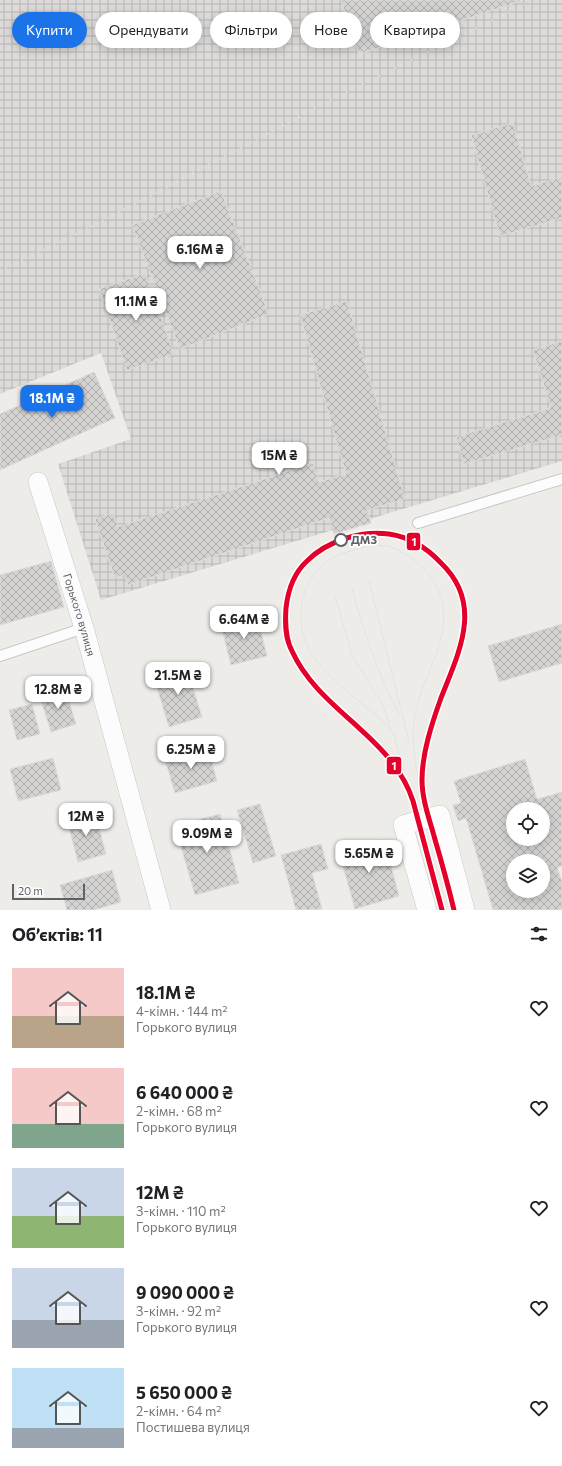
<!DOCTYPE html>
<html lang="uk">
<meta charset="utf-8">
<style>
body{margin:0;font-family:Commissioner,sans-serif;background:#f6f6f6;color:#202124;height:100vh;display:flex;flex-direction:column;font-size:15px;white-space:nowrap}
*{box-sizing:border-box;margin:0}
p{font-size:13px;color:#757577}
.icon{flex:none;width:22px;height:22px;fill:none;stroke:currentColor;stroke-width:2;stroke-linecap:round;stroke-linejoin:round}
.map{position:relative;height:910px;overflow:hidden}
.details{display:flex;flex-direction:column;background:#fff;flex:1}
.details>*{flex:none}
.hud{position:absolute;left:12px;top:12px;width:538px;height:36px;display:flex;gap:8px}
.tools{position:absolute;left:506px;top:802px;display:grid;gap:8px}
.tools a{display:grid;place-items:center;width:44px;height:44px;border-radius:50%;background:#fff;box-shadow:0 2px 10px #0003;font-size:20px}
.scale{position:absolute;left:12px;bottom:10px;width:73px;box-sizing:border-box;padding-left:4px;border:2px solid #5e6165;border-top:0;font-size:11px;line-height:14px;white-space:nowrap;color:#5e6165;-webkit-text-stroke:3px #fff;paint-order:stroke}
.price{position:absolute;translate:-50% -34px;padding:0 9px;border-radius:8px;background:#fff;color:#222;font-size:13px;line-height:26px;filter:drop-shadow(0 1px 2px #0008)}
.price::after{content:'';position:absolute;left:50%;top:24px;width:12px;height:9px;margin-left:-6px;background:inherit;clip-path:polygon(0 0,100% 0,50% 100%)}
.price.current{background:#1a73e8;color:#fff}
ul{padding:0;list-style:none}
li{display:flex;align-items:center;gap:12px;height:100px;padding:0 12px}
li span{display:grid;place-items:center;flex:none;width:112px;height:80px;border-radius:0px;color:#555}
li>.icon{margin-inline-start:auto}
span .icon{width:48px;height:48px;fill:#fffc;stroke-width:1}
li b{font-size:17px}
h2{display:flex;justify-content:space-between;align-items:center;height:48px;padding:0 12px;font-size:17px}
.pill{padding:0 14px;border-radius:18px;background:#fff;box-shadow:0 2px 10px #0003;font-size:14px;line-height:36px}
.pill.current{background:#1a73e8;color:#fff}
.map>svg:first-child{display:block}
.industrial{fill:url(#industrial-grid)}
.building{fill:url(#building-cross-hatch);stroke:#dcdbd8;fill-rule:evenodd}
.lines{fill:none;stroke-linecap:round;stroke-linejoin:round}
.lane-casing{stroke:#c8c8c8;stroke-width:12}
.street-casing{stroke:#c8c8c8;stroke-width:20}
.lane{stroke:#fcfcfc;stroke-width:10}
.street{stroke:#fcfcfc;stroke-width:19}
.tram{stroke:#e3e3e2;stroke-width:1}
.rail{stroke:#e3e3e2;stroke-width:3;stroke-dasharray:1 5;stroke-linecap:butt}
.tram-1-casing{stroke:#fff;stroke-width:8}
.tram-1{stroke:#e4002b;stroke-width:5}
.stop-dot{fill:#fff;stroke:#5e6165;stroke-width:2}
.labels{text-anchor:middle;stroke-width:3.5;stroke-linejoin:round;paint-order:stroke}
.stop-label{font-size:11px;font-weight:bold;fill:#5e6165;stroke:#fff;text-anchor:start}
.street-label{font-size:11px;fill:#5e6165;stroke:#fff}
.line-badge{stroke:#fff;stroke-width:1.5}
.badge-label{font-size:11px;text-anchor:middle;font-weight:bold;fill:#fff}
</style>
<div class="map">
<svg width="562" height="910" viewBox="0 0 562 910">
<defs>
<pattern id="industrial-grid" width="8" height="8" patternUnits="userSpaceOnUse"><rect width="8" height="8" fill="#dddbd9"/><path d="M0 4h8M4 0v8" fill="none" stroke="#b6b5b4"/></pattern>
<pattern id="building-cross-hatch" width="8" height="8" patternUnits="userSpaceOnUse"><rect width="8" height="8" fill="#d4d3d1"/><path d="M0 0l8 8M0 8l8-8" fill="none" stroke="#afafad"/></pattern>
</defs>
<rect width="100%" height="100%" fill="#edece9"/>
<!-- industrial -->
<path class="industrial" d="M0,0H562V461L101,600L58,464L131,439L101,353L0,394Z"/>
<!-- building -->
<g class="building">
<path d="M341,0H520L521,1L359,54Z"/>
<path d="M513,123L531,186L562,177V218L500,236L471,135Z"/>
<path d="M221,191L269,314L180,349L132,225Z"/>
<path d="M145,273L174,354L127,370L99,289Z"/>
<path d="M347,301L405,499L367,510L371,523L334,534L329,518L128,585L125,574L115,578L95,519L113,513L118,527L313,463L319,482L346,474L300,315Z"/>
<path d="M562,341V435L464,464L456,437L551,408L533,350Z"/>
<path d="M94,372L115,418L0,470V414Z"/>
<path d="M51,561L64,607L0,625V575Z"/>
<path d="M257,616L267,656L231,665L221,625Z"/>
<path d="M562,624V663L499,682L488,646Z"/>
<path d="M186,665L202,717L169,727L153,675Z"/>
<path d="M65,689L76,724L51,732L40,697Z"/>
<path d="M32,704L40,734L17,740L9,710Z"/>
<path d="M208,748L217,781L175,793L165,760Z"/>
<path d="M53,758L61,790L18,801L10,769Z"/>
<path d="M525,759L537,799L562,792V866L557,867L562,882V909L560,910H493L466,818L458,821L453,805L461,803L454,781ZM513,809H543V839H513ZM513,861H543V891H513Z"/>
<path d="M260,804L276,856L253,863L237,810Z"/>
<path d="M95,813L106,854L78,862L67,820Z"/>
<path d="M220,814L239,883L195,895L175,826Z"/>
<path d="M384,840L399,896L355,909L339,852Z"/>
<path d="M321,844L328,869L312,873L322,909L296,910L281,855Z"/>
<path d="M112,870L121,902L94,910H67L60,885Z"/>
</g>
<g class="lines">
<!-- lane casing -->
<g class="lane-casing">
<g id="lane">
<path d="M418,523L562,479"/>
<path d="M0,656L84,628"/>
</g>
</g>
<!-- street casing -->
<g class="street-casing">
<g id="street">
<path id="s1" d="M38,482L84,628L161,910"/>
<path d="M427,910L403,825L440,815L465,910"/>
</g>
</g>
<!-- lane -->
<use href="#lane" class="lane"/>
<!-- street -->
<use href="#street" class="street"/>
<!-- tram -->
<g class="tram">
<path d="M369,581L409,742"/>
<path d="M352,588C363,632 378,673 399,714"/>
<path d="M335,596L352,655L382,704L391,728"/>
<path d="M411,796C407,781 403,767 399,753C397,748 396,740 394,735C387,724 375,714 365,706C328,675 289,648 304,594C309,577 325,560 341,554C358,548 379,541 396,549C429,565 450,594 442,633C437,659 422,683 416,710C410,738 415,766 422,793"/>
</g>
<!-- rail -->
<path class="rail" d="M0,271L97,224L338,96L535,0"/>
<!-- tram-1 casing -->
<g class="tram-1-casing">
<path id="tram-1" d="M442,910L413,801C392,736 319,711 292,651C285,638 285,623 286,608C288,590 294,573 307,561C327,541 361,530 389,534C410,537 427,548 441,563C484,604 459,652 441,698C432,723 422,753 422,780C422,799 429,818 434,836C441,860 448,885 454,910"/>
</g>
<!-- tram-1 -->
<use href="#tram-1" class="tram-1"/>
</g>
<!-- markers -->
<circle class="stop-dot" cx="341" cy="540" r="6"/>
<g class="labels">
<!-- stop labels -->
<g class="stop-label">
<text x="351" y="544">ДМЗ</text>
</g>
<!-- street labels -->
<g class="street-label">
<text dy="4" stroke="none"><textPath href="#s1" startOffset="139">Горького вулиця</textPath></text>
</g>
</g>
<g class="line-badge">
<rect x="406" y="532" width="15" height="19" rx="4" fill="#e4002b"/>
<rect x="386" y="756" width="16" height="19" rx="4" fill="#e4002b"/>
</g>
<g class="badge-label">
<text x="414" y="546">1</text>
<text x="394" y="770">1</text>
</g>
</svg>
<div class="tools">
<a><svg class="icon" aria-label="locate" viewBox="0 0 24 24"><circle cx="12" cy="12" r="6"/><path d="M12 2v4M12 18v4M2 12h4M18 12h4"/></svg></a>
<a><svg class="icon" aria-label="layers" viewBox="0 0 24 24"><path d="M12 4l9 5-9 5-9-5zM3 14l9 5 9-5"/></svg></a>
</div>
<div class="scale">20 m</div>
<b class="price" style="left:200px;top:270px">6.16M ₴</b>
<b class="price" style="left:136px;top:322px">11.1M ₴</b>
<b class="price current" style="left:52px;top:419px">18.1M ₴</b>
<b class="price" style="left:279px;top:476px">15M ₴</b>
<b class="price" style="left:244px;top:640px">6.64M ₴</b>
<b class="price" style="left:178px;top:696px">21.5M ₴</b>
<b class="price" style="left:58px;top:710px">12.8M ₴</b>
<b class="price" style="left:191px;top:770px">6.25M ₴</b>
<b class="price" style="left:86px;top:837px">12M ₴</b>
<b class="price" style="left:207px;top:854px">9.09M ₴</b>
<b class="price" style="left:369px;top:874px">5.65M ₴</b>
<div class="hud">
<a class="pill current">Купити</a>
<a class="pill">Орендувати</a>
<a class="pill">Фільтри</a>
<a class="pill">Нове</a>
<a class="pill">Квартира</a>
</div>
</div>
<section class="details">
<h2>Об’єктів: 11<svg class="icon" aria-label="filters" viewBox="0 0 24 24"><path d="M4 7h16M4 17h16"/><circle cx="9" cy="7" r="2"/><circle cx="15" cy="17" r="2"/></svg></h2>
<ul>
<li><span style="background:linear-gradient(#f6c9c9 60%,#b9a48a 0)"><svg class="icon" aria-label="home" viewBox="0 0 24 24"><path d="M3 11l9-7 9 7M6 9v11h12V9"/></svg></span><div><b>18.1M ₴</b><p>4-кімн. · 144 m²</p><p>Горького вулиця</p></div><svg class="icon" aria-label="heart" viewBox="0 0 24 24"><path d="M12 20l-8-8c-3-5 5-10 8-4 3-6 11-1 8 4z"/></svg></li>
<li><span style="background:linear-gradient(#f6c9c9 70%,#7fa58c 0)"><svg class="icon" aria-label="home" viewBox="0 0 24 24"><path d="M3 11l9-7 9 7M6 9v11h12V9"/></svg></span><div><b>6 640 000 ₴</b><p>2-кімн. · 68 m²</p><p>Горького вулиця</p></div><svg class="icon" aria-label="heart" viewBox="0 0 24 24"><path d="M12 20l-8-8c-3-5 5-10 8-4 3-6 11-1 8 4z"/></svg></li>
<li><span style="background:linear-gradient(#c9d6e8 60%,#8fb573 0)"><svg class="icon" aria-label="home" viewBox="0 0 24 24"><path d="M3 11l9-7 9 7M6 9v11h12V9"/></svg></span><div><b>12M ₴</b><p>3-кімн. · 110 m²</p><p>Горького вулиця</p></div><svg class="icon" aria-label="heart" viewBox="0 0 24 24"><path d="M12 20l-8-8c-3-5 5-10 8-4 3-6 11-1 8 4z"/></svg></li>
<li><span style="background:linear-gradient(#c9d6e8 65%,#9aa5b1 0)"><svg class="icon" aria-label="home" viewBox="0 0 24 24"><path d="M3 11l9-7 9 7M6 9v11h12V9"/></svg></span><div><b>9 090 000 ₴</b><p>3-кімн. · 92 m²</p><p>Горького вулиця</p></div><svg class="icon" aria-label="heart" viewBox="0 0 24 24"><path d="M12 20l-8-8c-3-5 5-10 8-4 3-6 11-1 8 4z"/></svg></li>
<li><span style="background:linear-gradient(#bfe0f5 75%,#9aa5b1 0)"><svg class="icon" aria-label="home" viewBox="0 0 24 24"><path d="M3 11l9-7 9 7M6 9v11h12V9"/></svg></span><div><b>5 650 000 ₴</b><p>2-кімн. · 64 m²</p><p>Постишева вулиця</p></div><svg class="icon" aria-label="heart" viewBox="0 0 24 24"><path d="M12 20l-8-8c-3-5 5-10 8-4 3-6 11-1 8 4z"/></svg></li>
</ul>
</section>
